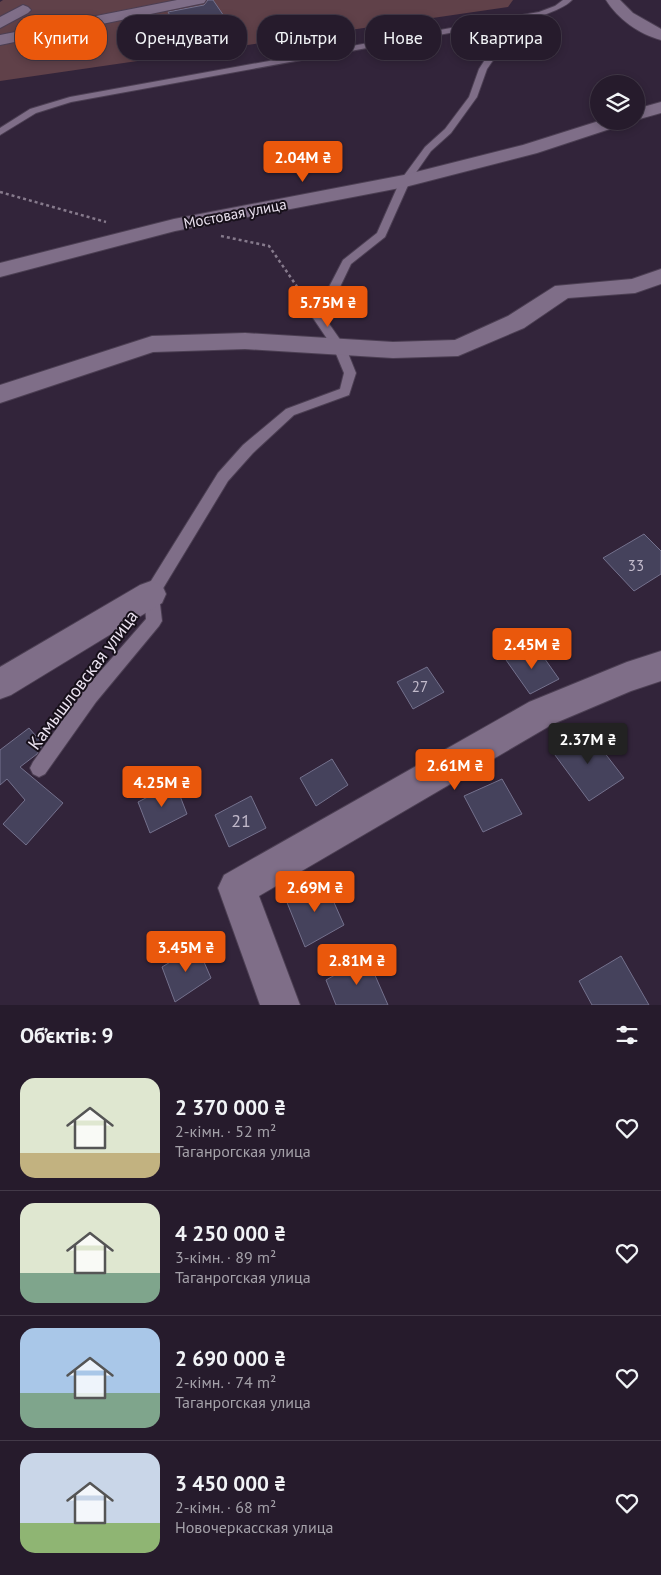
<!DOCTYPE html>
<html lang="uk">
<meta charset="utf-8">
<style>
body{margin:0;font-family:"PT Sans",sans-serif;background:#322838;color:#f1f3f6;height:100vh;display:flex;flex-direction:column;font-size:19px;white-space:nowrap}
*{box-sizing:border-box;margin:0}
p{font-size:16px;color:#a4a1a9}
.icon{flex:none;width:28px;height:28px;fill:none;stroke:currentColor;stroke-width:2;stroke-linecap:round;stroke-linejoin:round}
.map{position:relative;height:1005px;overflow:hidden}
.drawer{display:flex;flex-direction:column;background:#261b2c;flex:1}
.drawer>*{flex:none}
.guide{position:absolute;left:15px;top:15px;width:631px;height:45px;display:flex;gap:10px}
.fabs{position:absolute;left:590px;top:75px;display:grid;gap:10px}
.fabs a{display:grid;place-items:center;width:55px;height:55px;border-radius:50%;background:#261b2c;box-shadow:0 2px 8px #0003,0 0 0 1px #423948;font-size:25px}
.price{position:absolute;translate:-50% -42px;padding:0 11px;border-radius:5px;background:#ea580c;color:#fff;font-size:16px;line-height:32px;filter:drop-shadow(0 1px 2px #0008)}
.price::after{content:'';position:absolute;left:50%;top:30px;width:15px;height:11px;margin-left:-8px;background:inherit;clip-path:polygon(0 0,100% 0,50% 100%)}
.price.on{background:#222;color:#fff}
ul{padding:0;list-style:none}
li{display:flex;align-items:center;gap:15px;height:125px;padding:0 20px}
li+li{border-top:1px solid #423948}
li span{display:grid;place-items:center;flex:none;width:140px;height:100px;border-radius:15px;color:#555}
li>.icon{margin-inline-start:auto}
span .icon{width:60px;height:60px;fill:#fffc;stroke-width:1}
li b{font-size:21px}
h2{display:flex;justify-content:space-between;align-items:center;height:60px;padding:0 20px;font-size:21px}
.tag{padding:0 18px;border-radius:20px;background:#261b2c;box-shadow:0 2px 8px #0003,0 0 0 1px #423948;font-size:18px;line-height:45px}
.tag.on{background:#ea580c;color:#fff}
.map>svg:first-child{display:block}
.green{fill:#604149}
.building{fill:#45425c;stroke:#74718d}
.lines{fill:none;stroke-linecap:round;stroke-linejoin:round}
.lane-casing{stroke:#4c3f53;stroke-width:2}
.street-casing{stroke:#4c3f53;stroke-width:2}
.path{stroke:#867a8c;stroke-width:2.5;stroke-dasharray:3 3;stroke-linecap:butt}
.lane{fill:#7f6e88;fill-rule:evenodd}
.street{fill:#7f6e88;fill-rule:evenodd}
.labels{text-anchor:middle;stroke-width:4;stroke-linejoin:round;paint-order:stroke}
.far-street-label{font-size:15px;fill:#ebe2f0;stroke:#17101a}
.number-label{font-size:15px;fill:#c2bacb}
.street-label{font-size:18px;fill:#ebe2f0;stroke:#17101a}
.near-number-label{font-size:18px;fill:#c2bacb}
</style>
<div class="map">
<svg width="661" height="1005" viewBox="0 0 661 1005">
<rect width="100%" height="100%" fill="#32243a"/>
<!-- green -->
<path class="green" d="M3,0H513L508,7L0,81V2Z"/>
<!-- building -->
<g class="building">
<path d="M208,0H213L228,22L179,31L168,12L204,5Z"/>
<path d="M644,534L661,551V574L634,591L603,558Z"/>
<path d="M535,645L559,679L530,694L506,660Z"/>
<path d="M427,667L444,692L413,709L397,682Z"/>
<path d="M29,728L43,744L37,754L20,767L63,803L26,845L3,824L25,800L7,779L0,785V750Z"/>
<path d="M587,730L624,778L589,801L552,751Z"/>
<path d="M332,759L348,785L316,806L300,778Z"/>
<path d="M502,779L522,814L483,832L464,796Z"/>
<path d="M175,783L187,814L150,833L138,802Z"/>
<path d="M251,796L266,828L229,847L215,815Z"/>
<path d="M324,880L344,925L305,947L286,900Z"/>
<path d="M197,946L211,978L175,1002L162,967Z"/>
<path d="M621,956L649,1005H592L579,981Z"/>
<path d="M367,957L388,1005H336L326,980Z"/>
</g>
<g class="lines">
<!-- lane casing -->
<g class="lane-casing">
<path id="lane" d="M563,0H572C560,13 531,15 523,30C522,33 523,38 522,42L496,56L487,69L477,97L451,133L431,151L410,181L385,237L351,264L325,318L346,348L356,373L349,395L294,415L253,453L228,481L159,595L162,621L159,626L96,702L45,774L39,777L33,774L30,768L33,762L84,690L146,619L144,594L146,589L218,473L243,445L286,409L340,389L344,373L334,349L313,318L343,260L377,233L400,181L425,147L445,129L469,97L479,69L490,52L515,39V30L526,19L71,102L36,113L0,135V128L30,109L70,97L539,12L555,6Z"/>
</g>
<!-- street casing -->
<g class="street-casing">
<g id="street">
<path d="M177,0H206L204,3L199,4L0,45V35Z"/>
<path d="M606,0H620L633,13L661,29V40C639,34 618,19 606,0Z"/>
<path d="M23,5L28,7L31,10L28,13L0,28V17Z"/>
<path d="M661,102V113L636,120V109Z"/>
<path d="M599,121H625L622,125L537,153L405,187L175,231L0,277V263L174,219L404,175L523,145Z"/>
<path d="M661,269V284L635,293L568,298L524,328L458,356L393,358L245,349L153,352L0,403V385L152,336L245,333L393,342L455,340L508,316L555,286L632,279Z"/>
<path d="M151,581L162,585L166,594L162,603L11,695L0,699V667L140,585Z"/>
<path d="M661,651V681L631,691L553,724L259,896L300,1005H260L218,888L224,875L529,702L627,662Z"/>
</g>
</g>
<!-- path -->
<g class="path">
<path d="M0,192L106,222"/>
<path d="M221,236L269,246L307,301"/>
</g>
<!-- lane -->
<use href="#lane" class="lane"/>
<!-- street -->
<use href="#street" class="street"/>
</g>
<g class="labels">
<!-- far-street labels -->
<g class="far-street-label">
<text transform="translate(235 214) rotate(-11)" y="5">Мостовая улица</text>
</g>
<!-- number labels -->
<g class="number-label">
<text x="636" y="571">33</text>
<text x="420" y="692">27</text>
</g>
<!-- street labels -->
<g class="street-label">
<text transform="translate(83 680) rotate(-53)" y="6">Камышловская улица</text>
</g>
<!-- near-number labels -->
<g class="near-number-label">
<text x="241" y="827">21</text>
</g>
</g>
</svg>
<div class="fabs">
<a><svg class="icon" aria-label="layers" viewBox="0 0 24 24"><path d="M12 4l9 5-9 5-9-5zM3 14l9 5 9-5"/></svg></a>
</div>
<b class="price" style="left:303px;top:183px">2.04M ₴</b>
<b class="price" style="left:328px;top:328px">5.75M ₴</b>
<b class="price" style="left:532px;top:670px">2.45M ₴</b>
<b class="price on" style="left:588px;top:765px">2.37M ₴</b>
<b class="price" style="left:455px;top:791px">2.61M ₴</b>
<b class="price" style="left:162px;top:808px">4.25M ₴</b>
<b class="price" style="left:315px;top:913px">2.69M ₴</b>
<b class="price" style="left:186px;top:973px">3.45M ₴</b>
<b class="price" style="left:357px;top:986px">2.81M ₴</b>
<div class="guide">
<a class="tag on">Купити</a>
<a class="tag">Орендувати</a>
<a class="tag">Фільтри</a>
<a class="tag">Нове</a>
<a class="tag">Квартира</a>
</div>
</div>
<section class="drawer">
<h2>Об’єктів: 9<svg class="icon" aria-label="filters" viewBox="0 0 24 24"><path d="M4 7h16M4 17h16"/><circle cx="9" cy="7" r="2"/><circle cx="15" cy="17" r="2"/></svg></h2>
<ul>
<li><span style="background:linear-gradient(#dfe7d0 75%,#c2b280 0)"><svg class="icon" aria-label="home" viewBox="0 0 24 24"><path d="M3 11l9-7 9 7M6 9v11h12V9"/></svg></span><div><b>2 370 000 ₴</b><p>2-кімн. · 52 m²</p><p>Таганрогская улица</p></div><svg class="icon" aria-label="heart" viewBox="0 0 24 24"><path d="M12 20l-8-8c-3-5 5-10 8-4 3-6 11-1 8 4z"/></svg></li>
<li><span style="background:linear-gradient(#dfe7d0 70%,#7fa58c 0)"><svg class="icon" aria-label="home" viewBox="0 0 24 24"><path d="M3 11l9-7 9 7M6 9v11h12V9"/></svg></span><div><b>4 250 000 ₴</b><p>3-кімн. · 89 m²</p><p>Таганрогская улица</p></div><svg class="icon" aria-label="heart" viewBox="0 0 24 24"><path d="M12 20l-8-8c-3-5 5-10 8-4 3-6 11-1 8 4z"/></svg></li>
<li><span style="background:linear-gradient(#a9c7e8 65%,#7fa58c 0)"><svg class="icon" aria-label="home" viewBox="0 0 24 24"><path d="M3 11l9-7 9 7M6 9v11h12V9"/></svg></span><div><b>2 690 000 ₴</b><p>2-кімн. · 74 m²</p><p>Таганрогская улица</p></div><svg class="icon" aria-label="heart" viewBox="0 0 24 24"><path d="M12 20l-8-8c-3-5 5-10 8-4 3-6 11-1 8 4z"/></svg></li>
<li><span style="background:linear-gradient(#c9d6e8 70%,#8fb573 0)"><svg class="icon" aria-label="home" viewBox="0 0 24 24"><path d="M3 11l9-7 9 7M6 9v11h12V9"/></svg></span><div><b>3 450 000 ₴</b><p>2-кімн. · 68 m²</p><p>Новочеркасская улица</p></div><svg class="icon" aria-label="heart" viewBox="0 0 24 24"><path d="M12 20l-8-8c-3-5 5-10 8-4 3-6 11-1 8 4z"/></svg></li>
</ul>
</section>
